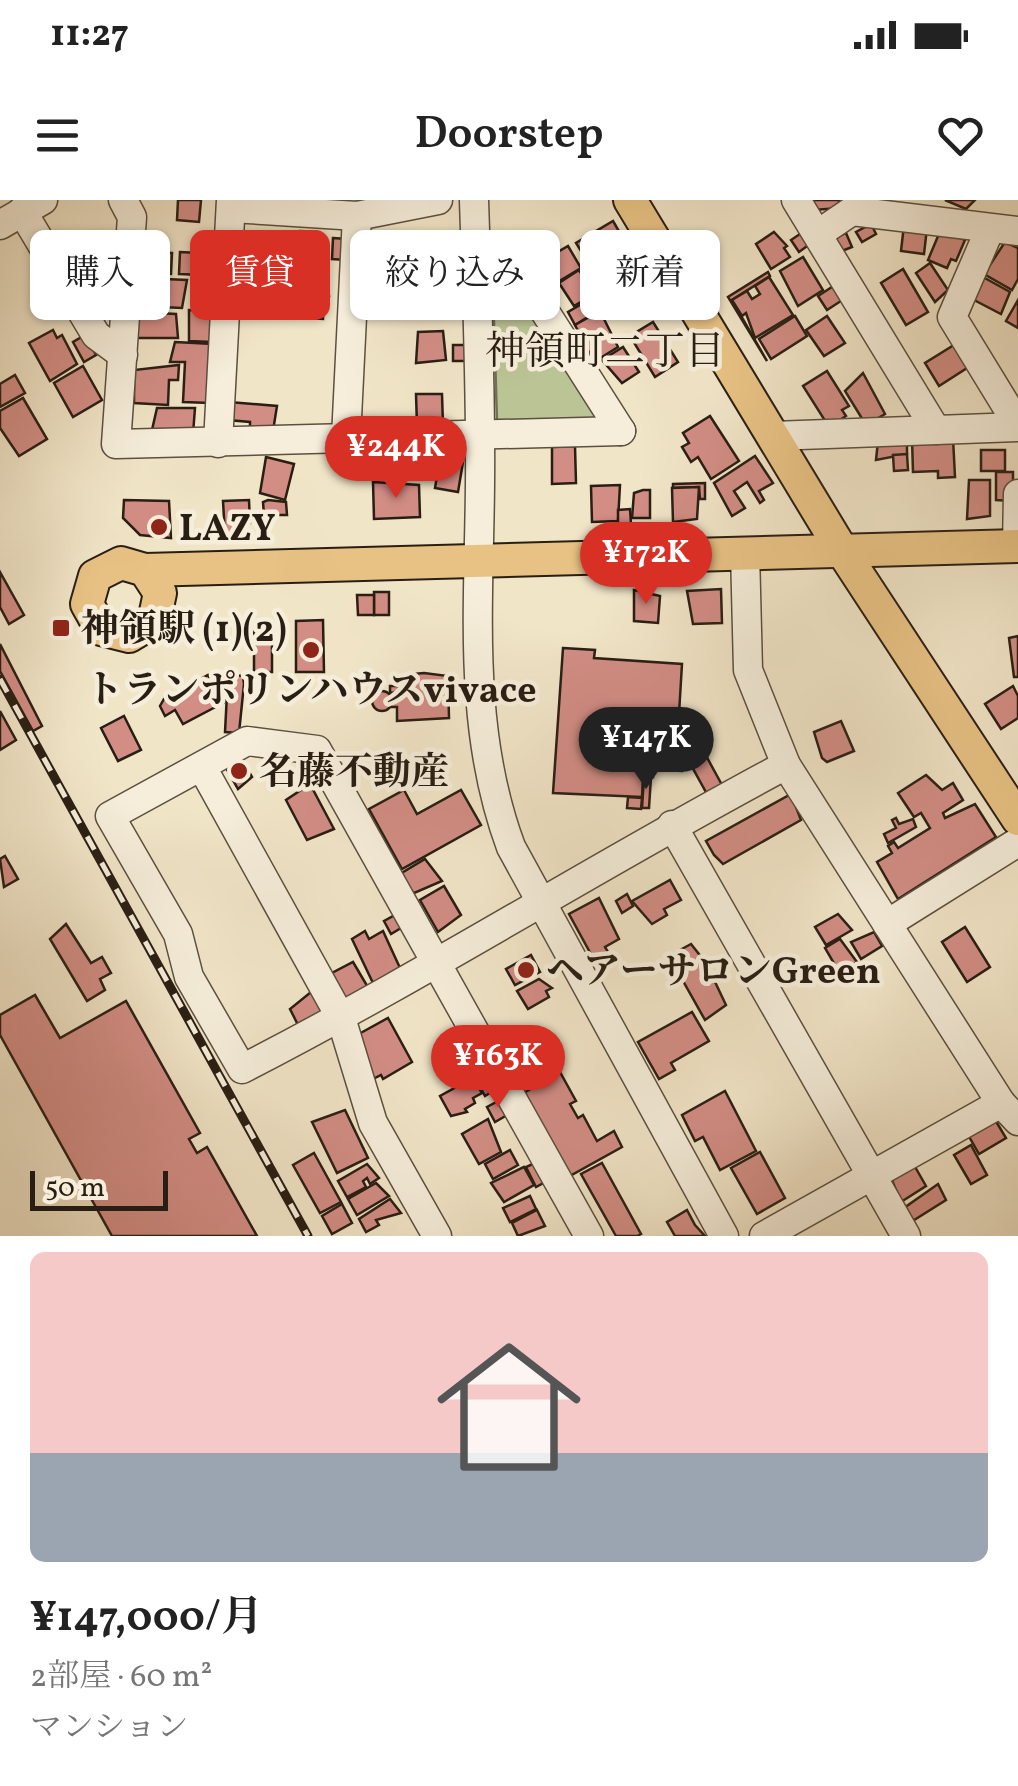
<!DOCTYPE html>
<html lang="ja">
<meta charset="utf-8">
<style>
body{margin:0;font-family:Vollkorn,"Noto Serif JP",serif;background:#f6f6f6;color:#222;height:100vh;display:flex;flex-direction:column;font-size:38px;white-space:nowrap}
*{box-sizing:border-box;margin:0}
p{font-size:32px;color:#767676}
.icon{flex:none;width:55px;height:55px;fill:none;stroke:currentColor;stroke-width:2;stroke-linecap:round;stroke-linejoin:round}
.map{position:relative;height:1036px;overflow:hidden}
.sheet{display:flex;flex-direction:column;background:#fff;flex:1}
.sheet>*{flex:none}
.top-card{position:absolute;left:30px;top:30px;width:960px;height:90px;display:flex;gap:20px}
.scale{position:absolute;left:30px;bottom:25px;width:138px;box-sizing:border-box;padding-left:10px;border:5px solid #291e13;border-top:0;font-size:28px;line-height:35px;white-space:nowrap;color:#291e13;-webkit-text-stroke:8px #f6eedb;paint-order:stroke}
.price{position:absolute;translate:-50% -85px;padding:0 22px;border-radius:35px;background:#d93025;color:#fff;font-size:32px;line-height:65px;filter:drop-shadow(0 2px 5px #0008)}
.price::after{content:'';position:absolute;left:50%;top:60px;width:30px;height:22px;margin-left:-15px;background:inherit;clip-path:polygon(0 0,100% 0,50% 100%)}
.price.active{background:#222;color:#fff}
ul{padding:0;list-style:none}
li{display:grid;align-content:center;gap:20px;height:530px;padding:0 30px}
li+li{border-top:2px solid #e0e0e0}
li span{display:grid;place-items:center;height:310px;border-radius:15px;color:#555}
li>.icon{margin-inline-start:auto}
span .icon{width:180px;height:180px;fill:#fffc;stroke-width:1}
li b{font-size:42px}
.pill{padding:0 35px;border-radius:15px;background:#fff;box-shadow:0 2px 8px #0004;font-size:35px;line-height:90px}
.pill.active{background:#d93025;color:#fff}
.status{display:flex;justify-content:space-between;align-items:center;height:70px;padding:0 50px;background:#fff;direction:ltr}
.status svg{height:28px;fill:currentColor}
header{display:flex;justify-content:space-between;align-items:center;height:130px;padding:0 30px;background:#fff;font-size:45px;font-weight:600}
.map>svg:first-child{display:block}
.green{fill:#bbc495;stroke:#727154;stroke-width:2.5}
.building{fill:#d28d85;stroke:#291e13;stroke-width:2.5}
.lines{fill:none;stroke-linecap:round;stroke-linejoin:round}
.minor-casing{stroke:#5b5040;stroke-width:31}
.major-casing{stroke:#291e13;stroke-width:36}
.minor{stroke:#f6eedb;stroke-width:28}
.major{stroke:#e8c284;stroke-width:32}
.rail-casing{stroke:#291e13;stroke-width:9}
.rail{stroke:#f6eedb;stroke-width:5;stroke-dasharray:15;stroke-linecap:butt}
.poi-dot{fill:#8f2418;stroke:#f6eedb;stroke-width:4}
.labels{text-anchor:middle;stroke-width:9;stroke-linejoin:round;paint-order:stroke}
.poi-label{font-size:38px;font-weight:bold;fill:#291e13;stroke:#f6eedb;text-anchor:start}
.neighbourhood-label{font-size:40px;fill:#291e13;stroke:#f6eedb}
</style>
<div class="status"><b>11:27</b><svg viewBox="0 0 49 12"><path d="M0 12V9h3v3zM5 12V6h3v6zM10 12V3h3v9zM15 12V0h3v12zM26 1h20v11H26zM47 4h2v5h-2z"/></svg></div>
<header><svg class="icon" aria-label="menu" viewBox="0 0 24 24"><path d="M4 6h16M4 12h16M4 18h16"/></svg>Doorstep<svg class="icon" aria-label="heart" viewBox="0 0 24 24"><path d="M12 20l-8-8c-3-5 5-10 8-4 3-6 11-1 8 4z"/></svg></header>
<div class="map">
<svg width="1018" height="1036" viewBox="0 0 1018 1036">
<rect width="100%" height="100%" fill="#f1e5c8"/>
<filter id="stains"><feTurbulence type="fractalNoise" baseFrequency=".002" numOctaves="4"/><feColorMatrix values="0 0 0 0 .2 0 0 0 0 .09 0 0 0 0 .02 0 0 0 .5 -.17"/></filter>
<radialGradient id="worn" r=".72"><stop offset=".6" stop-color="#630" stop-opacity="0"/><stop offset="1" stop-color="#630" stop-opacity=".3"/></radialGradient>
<!-- green -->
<path class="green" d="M518,82L602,212L596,224L497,221L493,89L498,83Z"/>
<!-- building -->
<g class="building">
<path d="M178,0H201L199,22L177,20Z"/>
<path d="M813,0H839L840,8L813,10Z"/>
<path d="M945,0H975L966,9Z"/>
<path d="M613,21L624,40L617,44L621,51L588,62L576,43Z"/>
<path d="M871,24L876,34L862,42L856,32Z"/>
<path d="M904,25L927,28L924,54L901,51Z"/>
<path d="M941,29L965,40L956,61L951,59L947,68L928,60Z"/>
<path d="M300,31L317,32L316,56L299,54Z"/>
<path d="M774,32L787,46L784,48L790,57L771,69L756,44Z"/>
<path d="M803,32L810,44L799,52L791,40Z"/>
<path d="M846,33L852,47L842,51L833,38Z"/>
<path d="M419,37H450L451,57L419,58Z"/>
<path d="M333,38L347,39L346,60L332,59Z"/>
<path d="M1005,42L1018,48V79L1012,90L984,74Z"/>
<path d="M568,46L581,68L551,86L542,70L548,67L544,60Z"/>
<path d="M151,52L172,53L171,74L145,73L146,56Z"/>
<path d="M180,52L219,54V65H209L203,75L179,74Z"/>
<path d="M803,57L823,90L798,106L780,71Z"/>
<path d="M930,63L948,90L935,102L916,73Z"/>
<path d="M294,64L326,66L329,96H324L323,119L291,117Z"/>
<path d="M903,69L928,112L906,125L881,83Z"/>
<path d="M579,70L594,94L574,106L559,83Z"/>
<path d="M768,72L770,76L732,100L767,161L728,97Z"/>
<path d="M769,77L793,115L755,138L746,113L742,116L732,100L747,91L752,99L760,94L755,86Z"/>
<path d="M983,77L1010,92L1001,114L974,100Z"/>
<path d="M141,78L187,80L182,108L139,106Z"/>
<path d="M835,85L844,99L827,110L818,96Z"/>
<path d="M592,98L599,110L575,125L568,112Z"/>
<path d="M1018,100V128L1006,121Z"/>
<path d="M189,110L211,111L212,142L189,141Z"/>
<path d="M600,111L618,147L594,162L575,125Z"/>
<path d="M137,112L176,114L178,138H136Z"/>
<path d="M795,116L807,136L771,159L759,139Z"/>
<path d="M827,116L845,143L824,156L806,130Z"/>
<path d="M653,122L678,162L655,177L630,136Z"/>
<path d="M53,130L57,138L62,135L77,164L50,181L29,143Z"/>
<path d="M443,131L446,160L416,163L418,132Z"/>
<path d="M85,135L96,155L84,162L73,142Z"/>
<path d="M175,142L213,144L210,203L183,202L185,162H170Z"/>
<path d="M453,145H468L469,161H453Z"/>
<path d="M954,145L967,168L939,186L925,163Z"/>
<path d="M623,147L639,172L622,183L602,160Z"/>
<path d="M179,165L178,180H169L168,205L134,203V170Z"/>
<path d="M83,166L102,200L73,217L54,183Z"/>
<path d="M827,171L849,206L842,210L846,216L829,227L803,186Z"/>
<path d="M863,173L885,214L866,225L845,191Z"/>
<path d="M15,175L25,193L0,207V184Z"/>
<path d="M416,194H442L443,225L417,226Z"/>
<path d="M23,198L47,239L19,256L0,228V211Z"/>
<path d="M229,202L277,206L273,231L250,228V222L228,220Z"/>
<path d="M157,208H195L193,234L152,230Z"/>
<path d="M710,216L739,261L711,279L698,257L691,262L682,247L689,243L683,233Z"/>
<path d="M953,238L955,277L938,278V271L913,272L912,239Z"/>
<path d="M907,239V254L876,260L878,241Z"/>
<path d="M442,246L465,250L458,292L435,288Z"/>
<path d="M575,246L576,283L552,284V247Z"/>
<path d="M430,250L441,252L436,278L425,277Z"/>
<rect x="981" y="250" width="24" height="21"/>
<path d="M907,254L908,270L894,271L893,255Z"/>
<path d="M755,256L773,283L759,291L764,300L760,303L747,282L734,291L745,308L732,316L714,283Z"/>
<path d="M266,257L294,264L285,300L260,293Z"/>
<path d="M996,272H1013V301L996,300Z"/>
<path d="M969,280H990V316L967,319Z"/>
<path d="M373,282L419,285L420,317L374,319Z"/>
<path d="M705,283V299H700L699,287L673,288V284Z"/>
<path d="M620,285L618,321L592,322L591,286Z"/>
<path d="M699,287L697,319L673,322L672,288Z"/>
<path d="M643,290H650V318H632L634,293Z"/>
<path d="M124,300L169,301L171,338L140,335L123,318Z"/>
<path d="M249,300L250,323L241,329V336H225L223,301Z"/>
<path d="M268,300L286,302L287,315H264L263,302Z"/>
<path d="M630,309L631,324H618V310Z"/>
<path d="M0,372L24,415L9,424L0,407Z"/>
<path d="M721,389L722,423L693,424L687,391Z"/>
<path d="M634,390L660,396L658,423L634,421Z"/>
<rect x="374" y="392" width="15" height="23"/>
<path d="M357,395H374V415H358Z"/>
<path d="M323,420L324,472H296V421Z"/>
<path d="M254,422H267V433H272V472H254Z"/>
<path d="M1018,436V477H1014L1009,438Z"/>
<path d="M0,444L42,526L33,531L0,471Z"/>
<path d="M563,448L595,450L594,458L682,464L676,564L654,563L653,577H643L642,597L553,593Z"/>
<path d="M424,473L448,476L449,518L397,521V507H389V501L399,500L398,492L390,493V486H400L403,475Z"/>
<path d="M228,474L243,476L244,484L239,533L225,532Z"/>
<path d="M208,475L223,503L183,524L175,510L165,516L160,506L164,499Z"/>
<path d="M1013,486L1018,496V518L1001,529L985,504Z"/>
<circle cx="382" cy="501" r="10"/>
<path d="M0,511L16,540L0,550Z"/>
<path d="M124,516L141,550L118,561L101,528Z"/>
<path d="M841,521L854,551L827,562L822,558L814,532Z"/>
<path d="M677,545H684L682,571L661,570L662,564L676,565Z"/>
<path d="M696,551L704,552L722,585L707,594L686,556Z"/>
<path d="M239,554L252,577L238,589L225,566Z"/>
<path d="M926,575L942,590L953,583L963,600L943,613L945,618L975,604L996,637L898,699L877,662L892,653L888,646L894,642L898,648L930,628L921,613L914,617L898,593Z"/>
<path d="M644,577H651L649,608H642Z"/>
<path d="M310,584L334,629L307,640L286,600Z"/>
<path d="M404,590L417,614L461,590L481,625L402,669L369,609Z"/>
<path d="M791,594L801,620L723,664L714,655L706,641Z"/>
<path d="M628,597L642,598L641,609L627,608Z"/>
<path d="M896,618L899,624L913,619L916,627L888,643L884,634L896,628L892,620Z"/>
<path d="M5,656L18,679L4,687L0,659Z"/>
<path d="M425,659L442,681L412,694L400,674Z"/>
<path d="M670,680L681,700L664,709L667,715L652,724L632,701Z"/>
<path d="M444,686L461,715L438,732L420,700Z"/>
<path d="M627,694L633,706L622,713L616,701Z"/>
<path d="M599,698L619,739L605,747L612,759L598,767L569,714Z"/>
<path d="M838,714L852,730L826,745L815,727Z"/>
<path d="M395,715L401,728L391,734L384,721Z"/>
<path d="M66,724L91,763L102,757L111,773L100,779L105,790L87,801L50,739Z"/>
<path d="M965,727L990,767L967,782L942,742Z"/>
<path d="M365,731L369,739L383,731L400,768L373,783L352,739Z"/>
<path d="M874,732L882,746L861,759L851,742Z"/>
<path d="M840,739L857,762L839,772L825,748Z"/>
<path d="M691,744L706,763L726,805L705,820L669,756Z"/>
<path d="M531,755L540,772L515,785L506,769Z"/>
<path d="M353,762L369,789L346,802L330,774Z"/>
<path d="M539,779L552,788L546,791L549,797L528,809L517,791Z"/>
<path d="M311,792L325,811L299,827L290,809Z"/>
<path d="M35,795L60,838L126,801L200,933L189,939L197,953L207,947L257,1036H112L0,835V815Z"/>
<path d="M692,812L709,841L671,863L675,870L659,879L638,842Z"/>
<path d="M388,818L412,862L383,879L381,875L373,879L357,835Z"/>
<path d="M485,870L496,889L485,896L474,876Z"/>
<path d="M560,872L576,901L570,904L578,918L583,915L597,941L614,931L622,947L568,977L522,894Z"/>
<path d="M473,878L482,893L473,898L475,903L465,909L467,912L451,916L440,896Z"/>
<path d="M725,891L756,951L720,970L703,937L695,941L682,915Z"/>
<path d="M502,899L509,914L495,922L487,907Z"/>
<path d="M345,910L368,958L337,973L312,922Z"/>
<path d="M994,918L1006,938L979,954L967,933Z"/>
<path d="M488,919L501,952L479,964L462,934Z"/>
<path d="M971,945L987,975L971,984L954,955Z"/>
<path d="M510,950L518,965L493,979L485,964Z"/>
<path d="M760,952L785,998L757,1014L731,968Z"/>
<path d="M314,953L341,1002L320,1013L293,965Z"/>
<path d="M537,962L547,981L536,987L526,967Z"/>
<path d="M602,963L641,1034L637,1036H616L581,974Z"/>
<path d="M367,964L379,978L370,984L367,978L363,981L366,987L347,997L338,981Z"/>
<path d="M914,965L926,986L901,1002L891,978Z"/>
<path d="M524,967L534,985L504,1002L491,983Z"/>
<path d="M376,983L389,996L357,1015L348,999Z"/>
<path d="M938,984L946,1000L911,1022L904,1008Z"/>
<path d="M530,996L536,1009L510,1022L503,1008Z"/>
<path d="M390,999L401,1013L376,1020L379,1025L366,1032L359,1019Z"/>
<path d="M342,1004L352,1023L332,1034L322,1016Z"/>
<path d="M537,1010L545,1026L518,1036L512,1023Z"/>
<path d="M687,1010L695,1025L705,1036H675L667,1022Z"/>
</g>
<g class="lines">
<!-- minor casing -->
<g class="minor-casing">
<g id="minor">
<path d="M123,0L132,17L116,244L621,231"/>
<path d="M474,0C477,94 481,189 480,284C479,407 467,529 511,647L724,1036"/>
<path d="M796,0L936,230"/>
<path d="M231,8L357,16L438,0"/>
<path d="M22,11L96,135L123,155"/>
<path d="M0,25L43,0"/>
<path d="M990,29L952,117L1018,225"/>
<path d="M818,34L852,11L1018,31"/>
<path d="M476,72L521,74L621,231"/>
<path d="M773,236L1018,227"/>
<path d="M346,238L357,16"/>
<path d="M218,243L231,0"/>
<path d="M1017,346L1018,294"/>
<path d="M745,352L748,470L786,565L1001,903L1018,921"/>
<path d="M202,567L341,818L373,923L437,1036"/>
<path d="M672,625L906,1036"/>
<path d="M887,724L1018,642"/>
<path d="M589,1036L317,550L247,541L110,616L178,734L189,777L242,869C427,774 603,662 786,565"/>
<path d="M764,1036L1001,903"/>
</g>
</g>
<!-- major casing -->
<g class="major-casing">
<g id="major">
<path d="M630,0L841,349L1018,619"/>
<path d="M145,370L160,393L154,421L129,436L101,429L87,404L95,376L121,363L145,370L1018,346"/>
</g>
</g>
<!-- minor -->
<use href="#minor" class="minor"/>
<!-- major -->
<use href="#major" class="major"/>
<!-- rail casing -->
<g class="rail-casing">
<path id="rail" d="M0,479L308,1036"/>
</g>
<!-- rail -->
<use href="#rail" class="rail"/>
</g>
<!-- markers -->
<g class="poi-dot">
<circle cx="159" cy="327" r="10"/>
<rect x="51" y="418" width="20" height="20" rx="5"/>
<circle cx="311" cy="450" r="10"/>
<circle cx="239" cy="571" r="10"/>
<circle cx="526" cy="770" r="10"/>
</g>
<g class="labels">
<!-- poi labels -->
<g class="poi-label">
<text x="179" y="340">LAZY</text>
<text x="81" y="441">神領駅 (1)(2)</text>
<text x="311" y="502" text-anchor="middle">トランポリンハウスvivace</text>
<text x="259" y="584">名藤不動産</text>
<text x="546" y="783">ヘアーサロンGreen</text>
</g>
<!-- neighbourhood labels -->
<g class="neighbourhood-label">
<text x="605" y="164">神領町二丁目</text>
</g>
</g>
<rect width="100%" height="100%" filter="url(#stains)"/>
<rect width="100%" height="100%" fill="url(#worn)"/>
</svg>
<div class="scale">50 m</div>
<b class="price" style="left:396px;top:301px">¥244K</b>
<b class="price" style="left:646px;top:407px">¥172K</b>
<b class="price active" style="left:646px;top:592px">¥147K</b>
<b class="price" style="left:498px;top:910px">¥163K</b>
<div class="top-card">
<a class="pill">購入</a>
<a class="pill active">賃貸</a>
<a class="pill">絞り込み</a>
<a class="pill">新着</a>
</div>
</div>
<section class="sheet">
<ul>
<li><span style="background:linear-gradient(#f6c9c9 65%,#9aa5b1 0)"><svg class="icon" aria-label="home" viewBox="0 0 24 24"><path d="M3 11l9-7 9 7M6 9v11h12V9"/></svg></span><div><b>¥147,000/月</b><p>2部屋 · 60 m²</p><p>マンション</p></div></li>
</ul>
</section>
